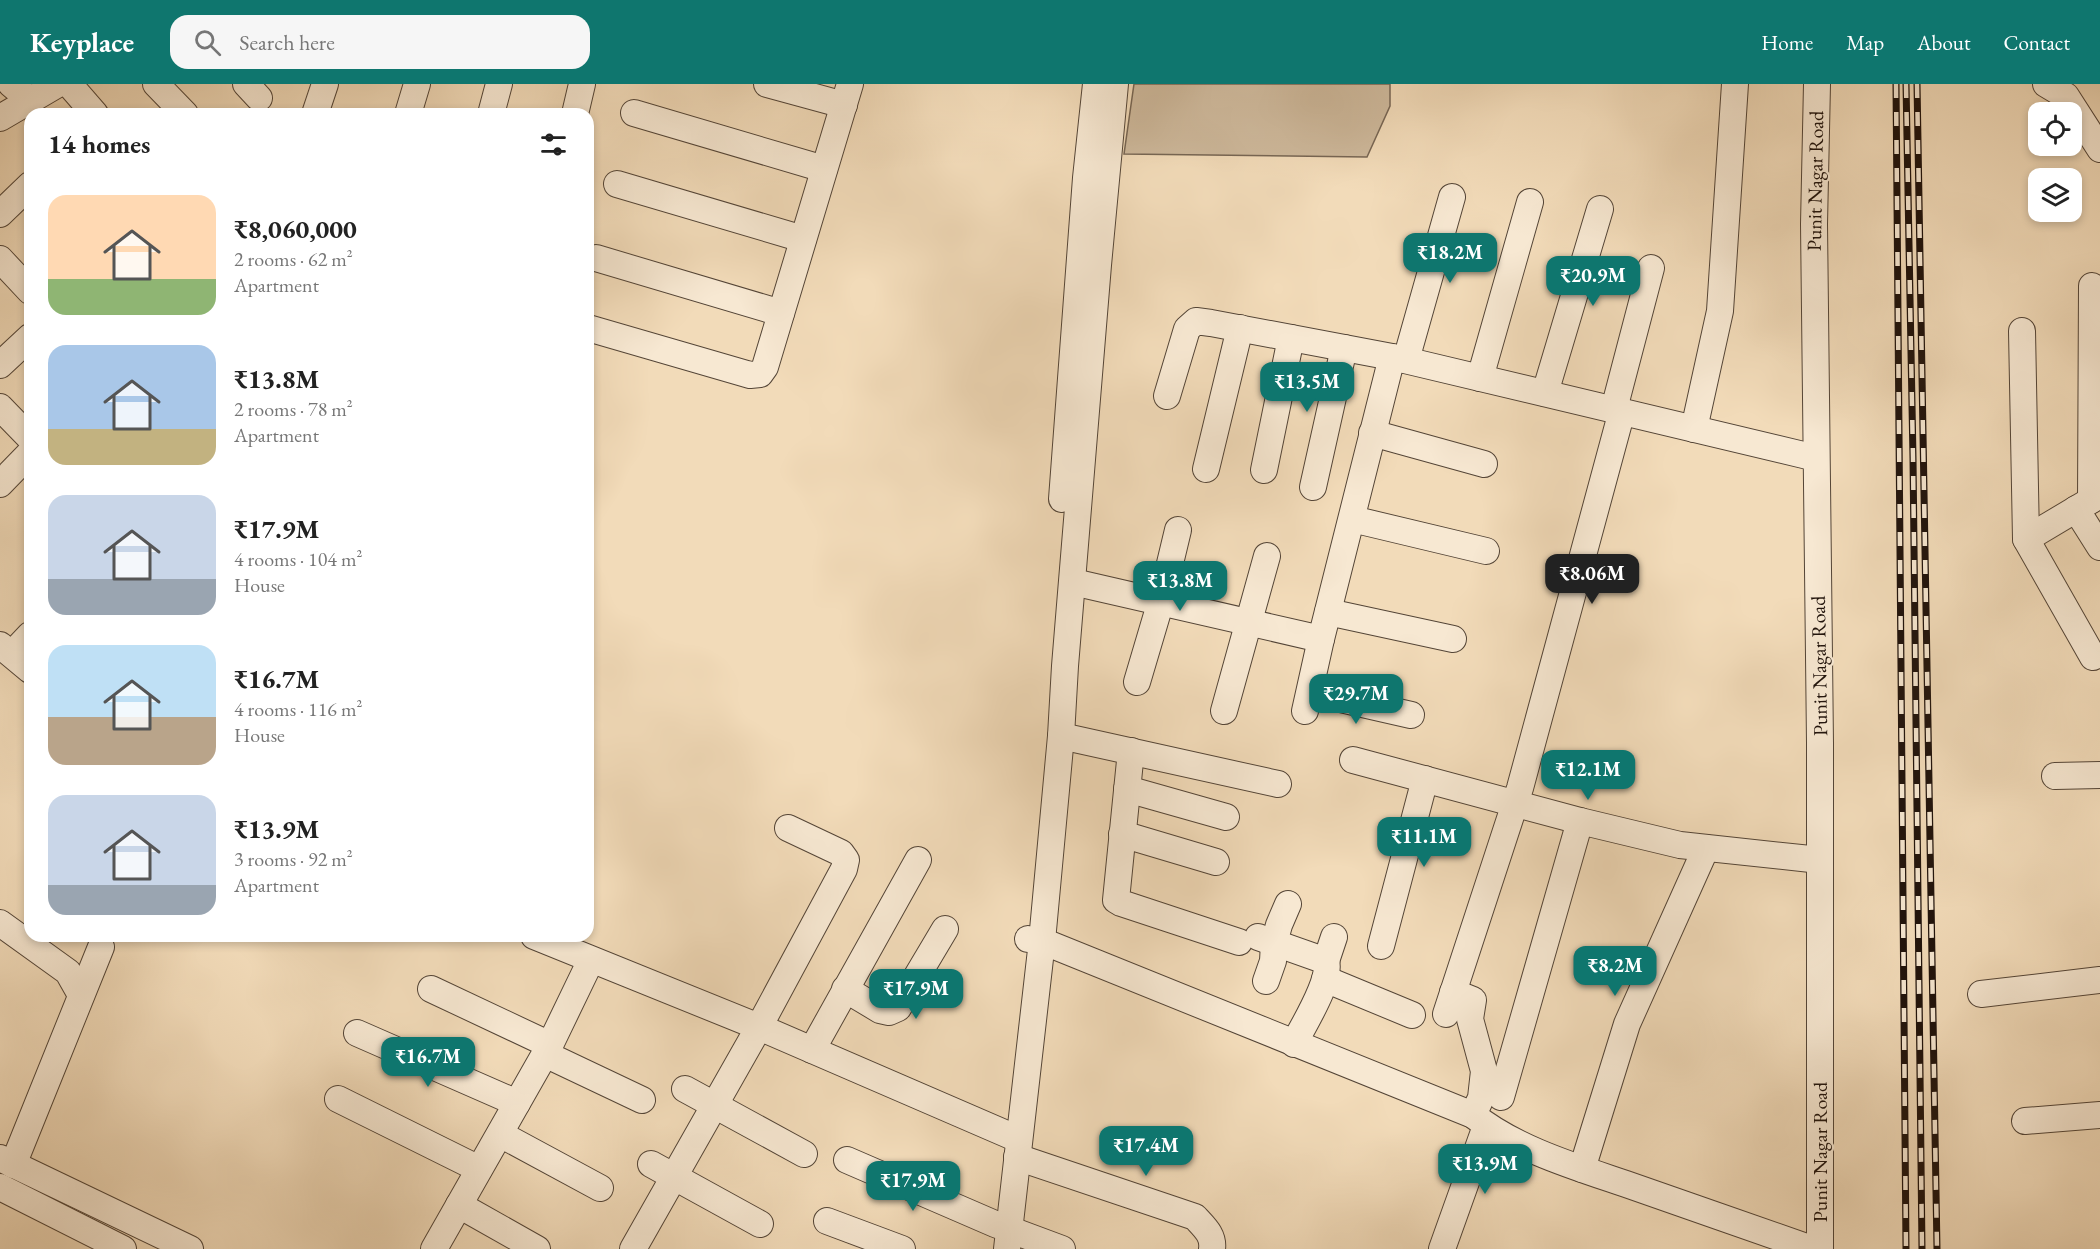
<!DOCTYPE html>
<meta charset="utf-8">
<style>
body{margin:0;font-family:"EB Garamond",serif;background:#f6f6f6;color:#222;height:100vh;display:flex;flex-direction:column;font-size:22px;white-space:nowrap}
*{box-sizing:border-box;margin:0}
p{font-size:20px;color:#767676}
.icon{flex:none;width:33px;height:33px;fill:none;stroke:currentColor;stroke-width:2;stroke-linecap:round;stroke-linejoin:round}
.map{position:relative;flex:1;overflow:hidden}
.details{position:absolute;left:24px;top:24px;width:570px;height:834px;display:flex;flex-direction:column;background:#fff;border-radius:18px;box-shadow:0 3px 9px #0003}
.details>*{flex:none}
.controls{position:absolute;left:2028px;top:18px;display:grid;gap:12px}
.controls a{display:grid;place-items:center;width:54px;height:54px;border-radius:12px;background:#fff;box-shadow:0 3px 9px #0003;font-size:30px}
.price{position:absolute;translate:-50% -51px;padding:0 14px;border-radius:12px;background:#0f766e;color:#fff;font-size:20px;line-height:39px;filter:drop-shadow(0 2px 3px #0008)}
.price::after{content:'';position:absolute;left:50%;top:36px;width:18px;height:14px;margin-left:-9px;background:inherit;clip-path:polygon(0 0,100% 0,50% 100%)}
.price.selected{background:#222;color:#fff}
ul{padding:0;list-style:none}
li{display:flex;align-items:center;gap:18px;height:150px;padding:0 24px}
li span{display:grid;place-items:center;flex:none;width:168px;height:120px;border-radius:18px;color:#555}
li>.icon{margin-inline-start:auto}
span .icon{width:72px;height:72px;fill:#fffc;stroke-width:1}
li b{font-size:26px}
h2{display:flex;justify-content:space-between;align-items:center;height:72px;padding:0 24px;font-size:26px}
header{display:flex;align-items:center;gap:36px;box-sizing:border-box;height:84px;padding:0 30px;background:#0f766e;color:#fff}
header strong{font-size:28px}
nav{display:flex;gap:33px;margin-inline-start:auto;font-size:21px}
.search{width:420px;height:54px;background:#f6f6f6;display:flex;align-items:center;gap:15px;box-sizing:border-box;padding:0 21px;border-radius:18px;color:#767676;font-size:22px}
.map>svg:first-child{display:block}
.green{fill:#ceb99c;stroke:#776654;stroke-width:1.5}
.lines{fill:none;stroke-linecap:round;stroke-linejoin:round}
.minor-casing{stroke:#544537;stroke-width:28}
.minor{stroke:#f7e8d2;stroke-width:26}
.rail-casing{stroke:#20130c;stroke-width:7}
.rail{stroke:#f7e8d2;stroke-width:4.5;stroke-dasharray:14;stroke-linecap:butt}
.labels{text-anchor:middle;stroke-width:4.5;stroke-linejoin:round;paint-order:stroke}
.street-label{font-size:20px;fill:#20130c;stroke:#f7e8d2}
</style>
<header>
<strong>Keyplace</strong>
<div class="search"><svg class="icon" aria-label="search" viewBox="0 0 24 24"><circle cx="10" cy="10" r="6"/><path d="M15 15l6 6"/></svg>Search here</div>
<nav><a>Home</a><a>Map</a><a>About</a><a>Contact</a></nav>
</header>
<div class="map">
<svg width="2100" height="1165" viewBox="0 0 2100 1165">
<rect width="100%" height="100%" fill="#f2dbb9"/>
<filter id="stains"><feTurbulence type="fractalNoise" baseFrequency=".00333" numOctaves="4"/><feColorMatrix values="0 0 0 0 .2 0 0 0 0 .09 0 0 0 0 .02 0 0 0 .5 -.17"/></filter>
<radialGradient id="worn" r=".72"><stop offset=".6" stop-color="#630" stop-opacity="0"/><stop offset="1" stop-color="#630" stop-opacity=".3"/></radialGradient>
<!-- green -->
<path class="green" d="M1134,0H1390V22L1367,73L1124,70Z"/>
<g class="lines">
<!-- minor casing -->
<g class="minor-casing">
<g id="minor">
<path d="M11,0L30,16"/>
<path d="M69,0L95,30"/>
<path d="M156,0L185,30"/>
<path d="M246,0L259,14"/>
<path d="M767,0L844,21"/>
<path d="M1817,0L1814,140L1820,659V1165"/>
<path d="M2046,0L2066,12L2100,65"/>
<path d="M634,29L824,85"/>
<path d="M315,30L325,0"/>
<path d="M408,30L417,0"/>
<path d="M491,30L499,0"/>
<path d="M575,30L582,0"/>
<path d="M0,34L58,0"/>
<path d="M617,100L803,155"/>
<path d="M0,130L30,101"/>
<path d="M596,174L781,229"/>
<path d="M0,175L30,207"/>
<path d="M588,244L750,291L760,290L765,283L850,0"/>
<path d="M2022,247L2026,455L2093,573"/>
<path d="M1406,276L1452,113"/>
<path d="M0,281L30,253"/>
<path d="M1480,294L1530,118"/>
<path d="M1545,309L1600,125"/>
<path d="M1167,312L1187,245L1196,237L1211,239L1392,273L1816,374"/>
<path d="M0,323L30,354"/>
<path d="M1614,325L1651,184"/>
<path d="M1694,345L1720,227L1735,0"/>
<path d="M1372,349L1484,380"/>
<path d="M1206,385L1240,244"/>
<path d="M1264,386L1291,254"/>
<path d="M0,400L30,369"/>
<path d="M1313,403L1344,264"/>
<path d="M1062,415L1086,94L1096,0"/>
<path d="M2091,416L2092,202"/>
<path d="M2076,425L2100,463"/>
<path d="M1352,435L1486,467"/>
<path d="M2026,455L2100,411"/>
<path d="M1073,498L1321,555"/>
<path d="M1328,528L1453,555"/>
<path d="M0,561L30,586"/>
<path d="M12,570L30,551"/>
<path d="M1137,598L1161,517L1178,446"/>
<path d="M1310,608L1411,631"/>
<path d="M1224,627L1267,472"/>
<path d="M1305,627L1321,555L1392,273"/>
<path d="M1061,652L1278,700"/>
<path d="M1131,667L1116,816L1121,819L1239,858"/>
<path d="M1353,676L1580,737L1680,761L1820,776"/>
<path d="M2055,692L2100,691"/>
<path d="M1127,705L1226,733"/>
<path d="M1122,750L1216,778"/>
<path d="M0,839L68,888L81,911"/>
<path d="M534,852L759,943L1018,1055"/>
<path d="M1258,853L1326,877C1332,897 1303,941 1294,960"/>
<path d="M1028,855L1042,857L1473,1031C1515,1065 1576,1083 1626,1100C1688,1122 1750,1143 1812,1165"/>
<path d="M1381,862L1425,695"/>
<path d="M1326,877L1334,853"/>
<path d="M1325,895L1412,931"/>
<path d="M1266,897L1273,877L1274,859L1279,841L1288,820"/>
<path d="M431,905L550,961"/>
<path d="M845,905L880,926L889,928L898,924L945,845"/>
<path d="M1453,908L1473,916L1470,935L1484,987L1481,1014L1473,1031"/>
<path d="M1981,910L2100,896"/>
<path d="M1446,930L1520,704L1622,327"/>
<path d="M357,949L517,1019"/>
<path d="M812,966L918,776"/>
<path d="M545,970L642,1016"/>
<path d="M685,1005L804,1070"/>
<path d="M1501,1013L1580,737"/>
<path d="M338,1015L479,1085"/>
<path d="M2025,1037L2100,1031"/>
<path d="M500,1050L600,1104"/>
<path d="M1017,1073L1195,1133C1204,1143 1214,1151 1212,1165"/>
<path d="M0,1074L190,1165"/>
<path d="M847,1076L995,1140L1062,1165"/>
<path d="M651,1080L760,1140"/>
<path d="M13,1081L101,863"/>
<path d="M1582,1085L1627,940L1706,764"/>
<path d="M0,1103L123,1165"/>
<path d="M459,1121L537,1165"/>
<path d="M827,1137L902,1165"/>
<path d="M434,1165L550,961L591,876"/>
<path d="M633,1165L759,943L844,785L846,776L841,769L788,744"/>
<path d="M1007,1165L1042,857L1061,652L1065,582L1098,181L1115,0"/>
<path d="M1442,1165L1486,1042"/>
</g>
</g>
<!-- minor -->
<use href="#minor" class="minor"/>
<!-- rail casing -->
<g class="rail-casing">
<g id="rail">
<path d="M1896,0L1906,1165"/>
<path d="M1906,0L1913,374L1922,1165"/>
<path d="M1917,0L1937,1165"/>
</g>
</g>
<!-- rail -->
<use href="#rail" class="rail"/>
</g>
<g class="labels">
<!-- street labels -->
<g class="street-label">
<text transform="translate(1815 97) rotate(-89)" y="7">Punit Nagar Road</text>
<text transform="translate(1819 582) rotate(-91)" y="7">Punit Nagar Road</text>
<text transform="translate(1820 1068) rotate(-90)" y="7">Punit Nagar Road</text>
</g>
</g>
<rect width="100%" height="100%" filter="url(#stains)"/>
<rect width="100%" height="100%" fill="url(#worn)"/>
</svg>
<div class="controls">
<a><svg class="icon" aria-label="locate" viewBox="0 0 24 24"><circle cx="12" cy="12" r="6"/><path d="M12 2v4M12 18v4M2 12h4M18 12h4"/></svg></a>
<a><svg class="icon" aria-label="layers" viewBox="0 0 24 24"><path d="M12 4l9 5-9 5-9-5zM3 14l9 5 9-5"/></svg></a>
</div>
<b class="price" style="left:1450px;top:200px">₹18.2M</b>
<b class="price" style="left:1593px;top:223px">₹20.9M</b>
<b class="price" style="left:1307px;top:329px">₹13.5M</b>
<b class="price selected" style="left:1592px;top:521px">₹8.06M</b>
<b class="price" style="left:1180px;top:528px">₹13.8M</b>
<b class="price" style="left:1356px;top:641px">₹29.7M</b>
<b class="price" style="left:1588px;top:717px">₹12.1M</b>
<b class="price" style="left:1424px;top:784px">₹11.1M</b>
<b class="price" style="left:1615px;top:913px">₹8.2M</b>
<b class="price" style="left:916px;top:936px">₹17.9M</b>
<b class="price" style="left:428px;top:1004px">₹16.7M</b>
<b class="price" style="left:1146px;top:1093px">₹17.4M</b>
<b class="price" style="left:1485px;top:1111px">₹13.9M</b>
<b class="price" style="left:913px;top:1128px">₹17.9M</b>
<section class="details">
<h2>14 homes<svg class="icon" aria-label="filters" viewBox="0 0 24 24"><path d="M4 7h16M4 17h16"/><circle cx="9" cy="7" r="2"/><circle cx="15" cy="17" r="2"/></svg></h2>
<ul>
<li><span style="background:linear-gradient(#ffd9b3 70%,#8fb573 0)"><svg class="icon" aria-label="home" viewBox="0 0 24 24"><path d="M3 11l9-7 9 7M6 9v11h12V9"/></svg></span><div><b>₹8,060,000</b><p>2 rooms · 62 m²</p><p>Apartment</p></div></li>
<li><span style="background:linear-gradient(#a9c7e8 70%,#c2b280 0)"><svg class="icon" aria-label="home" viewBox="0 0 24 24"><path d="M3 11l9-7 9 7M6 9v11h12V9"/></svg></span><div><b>₹13.8M</b><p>2 rooms · 78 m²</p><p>Apartment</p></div></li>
<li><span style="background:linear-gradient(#c9d6e8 70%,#9aa5b1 0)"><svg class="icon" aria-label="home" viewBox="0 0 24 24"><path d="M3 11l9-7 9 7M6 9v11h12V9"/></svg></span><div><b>₹17.9M</b><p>4 rooms · 104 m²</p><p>House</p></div></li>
<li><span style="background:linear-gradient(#bfe0f5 60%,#b9a48a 0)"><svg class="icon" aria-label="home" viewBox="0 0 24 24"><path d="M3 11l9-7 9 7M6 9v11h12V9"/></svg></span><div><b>₹16.7M</b><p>4 rooms · 116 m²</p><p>House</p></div></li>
<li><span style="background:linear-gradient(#c9d6e8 75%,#9aa5b1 0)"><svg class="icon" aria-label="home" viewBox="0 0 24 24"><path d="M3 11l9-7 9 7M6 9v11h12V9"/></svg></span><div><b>₹13.9M</b><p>3 rooms · 92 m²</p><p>Apartment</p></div></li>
</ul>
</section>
</div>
